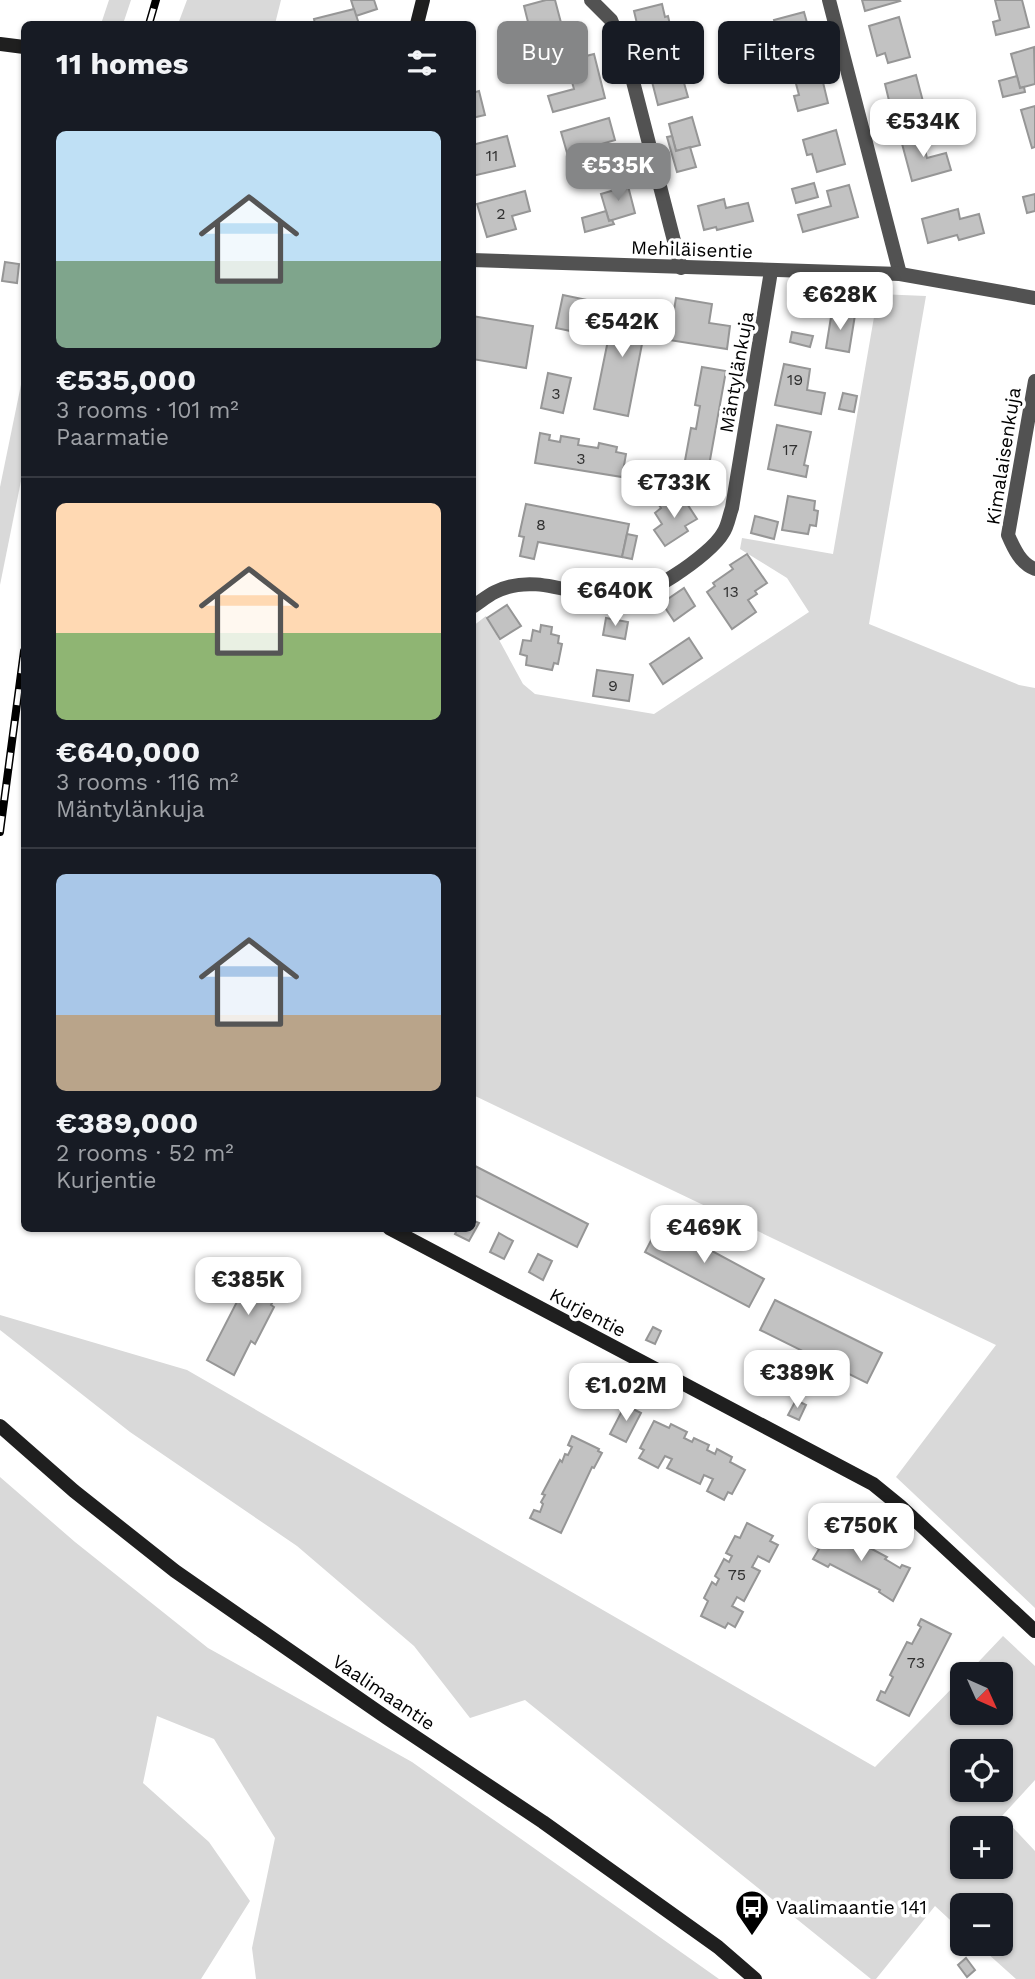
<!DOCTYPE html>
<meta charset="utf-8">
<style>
body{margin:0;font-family:"Work Sans",sans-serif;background:#20242c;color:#f1f3f6;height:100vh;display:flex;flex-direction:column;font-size:26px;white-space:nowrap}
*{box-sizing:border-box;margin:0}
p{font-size:23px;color:#9ea1a6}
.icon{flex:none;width:38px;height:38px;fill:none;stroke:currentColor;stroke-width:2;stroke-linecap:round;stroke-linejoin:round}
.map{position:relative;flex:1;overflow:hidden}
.sheet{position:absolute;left:21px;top:21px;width:455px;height:1211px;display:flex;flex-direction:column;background:#171b24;border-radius:10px;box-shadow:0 2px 5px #0004}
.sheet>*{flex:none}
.hud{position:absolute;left:497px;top:21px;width:432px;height:63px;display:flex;gap:14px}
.needle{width:46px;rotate:135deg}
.buttons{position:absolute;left:950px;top:1662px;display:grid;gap:14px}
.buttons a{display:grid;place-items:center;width:63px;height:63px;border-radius:10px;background:#171b24;box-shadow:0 2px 5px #0004;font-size:35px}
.price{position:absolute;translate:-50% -60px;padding:0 16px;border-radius:14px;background:#fff;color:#222;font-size:23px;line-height:46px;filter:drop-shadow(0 2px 4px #0008)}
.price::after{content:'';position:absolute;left:50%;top:42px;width:21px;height:16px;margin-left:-10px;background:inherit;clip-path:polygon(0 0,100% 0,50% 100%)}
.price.current{background:#858687;color:#fff}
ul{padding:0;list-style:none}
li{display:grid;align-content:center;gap:14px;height:371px;padding:0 35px}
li+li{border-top:2px solid #363941}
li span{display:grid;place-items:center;height:217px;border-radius:10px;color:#555}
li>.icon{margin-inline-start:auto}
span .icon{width:126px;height:126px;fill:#fffc;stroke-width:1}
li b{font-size:30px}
h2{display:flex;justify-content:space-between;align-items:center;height:84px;padding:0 35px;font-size:30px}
.pill{padding:0 24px;border-radius:10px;background:#171b24;box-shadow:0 2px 5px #0004;font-size:24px;line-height:63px}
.pill.current{background:#858687;color:#fff}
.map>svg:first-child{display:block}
.green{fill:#d9d9d9;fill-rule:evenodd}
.building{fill:#c2c2c2;stroke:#969696;stroke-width:2}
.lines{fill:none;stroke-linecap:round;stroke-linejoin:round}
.street{stroke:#525252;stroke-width:14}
.secondary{stroke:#1f1f1f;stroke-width:14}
.rail-casing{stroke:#000;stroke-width:8}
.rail{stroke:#fff;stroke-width:5;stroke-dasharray:16;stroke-linecap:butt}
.labels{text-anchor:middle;stroke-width:7;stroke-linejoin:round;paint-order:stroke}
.number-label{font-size:16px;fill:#303030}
.street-label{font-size:19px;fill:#000;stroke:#fff}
.poi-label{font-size:19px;fill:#000;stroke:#fff;text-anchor:start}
</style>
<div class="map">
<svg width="1035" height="1979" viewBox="0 0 1035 1979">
<rect width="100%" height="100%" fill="#fff"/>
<!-- green -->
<g class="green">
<path d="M109,0H131L123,24H101Z"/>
<path d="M187,0H281L275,24H178Z"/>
<path d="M878,294L926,296L869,624L1019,685L1035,688V1608L896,1477L996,1345L473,1095V626L486,616L523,684L535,694L654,714L809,612L787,578L740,549L742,538L833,554Z"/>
<path d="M24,370V466L0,585V487Z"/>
<path d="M0,1315L187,1370L875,1767L962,1678V1713H1001V1675H966L1003,1636L1035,1666V1780L1002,1816L1035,1851V1979H1016L977,1944H1001V1906H962V1931L935,1906L876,1979H871L525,1700L470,1718L414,1646L297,1546L130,1432L0,1330ZM962,1752H1001V1790H962ZM962,1829H1001V1867H962Z"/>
<path d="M0,1477L75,1542L208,1648L412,1762L719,1979H256L252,1948L275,1838L214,1739L157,1716L143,1783L209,1842L250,1901L201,1979H0Z"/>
</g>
<!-- building -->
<g class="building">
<path d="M351,0H374L377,9L356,16Z"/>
<path d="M546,0H555L564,34L533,42L524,6Z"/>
<path d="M862,0H899L900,1L865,11Z"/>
<path d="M995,0H1022L1029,27L996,35L993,22L1000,20Z"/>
<path d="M662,4L665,17L668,16L673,38L642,45L634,11Z"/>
<path d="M354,9L359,24H315L314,19Z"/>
<path d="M804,12L816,55L762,69L757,49L780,43L774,20Z"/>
<path d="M899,17L910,57L888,63L885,53L877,56L869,26Z"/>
<path d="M1034,47L1035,84L1020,88L1011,54Z"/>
<path d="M594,54L605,98L553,112L548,96L574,89L566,61Z"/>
<path d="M677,58L688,97L658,105L648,66Z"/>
<path d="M821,74L828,103L798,111L794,96L799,95L795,80Z"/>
<path d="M916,75L925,109L893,117L885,84Z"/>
<path d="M1017,76L1020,88L1024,87L1025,92L1003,97L999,81Z"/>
<path d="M479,91L485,115L472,118V93Z"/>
<path d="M1035,106V147L1032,148L1021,110Z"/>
<path d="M692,117L700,145L676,151L669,124Z"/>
<path d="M609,118L615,140L595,146L597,155L570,163L561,132Z"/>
<path d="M836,130L845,164L817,172L812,154L807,155L803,140Z"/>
<path d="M921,134L927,158L946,153L951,170L912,181L901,140Z"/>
<path d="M507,136L515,166L472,176V145Z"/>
<path d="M672,136L676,151L690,147L696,167L677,172L667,137Z"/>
<path d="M814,183L818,197L796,203L792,189Z"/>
<path d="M849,185L858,217L803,232L798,215L831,206L827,191Z"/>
<path d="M628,186L635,213L609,221L601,194Z"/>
<path d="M525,191L530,211L512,216L516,229L487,237L477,204Z"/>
<path d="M1035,194V211L1027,213L1023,197Z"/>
<path d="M724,199L726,208L748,203L753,221L717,230L716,227L704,230L698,206Z"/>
<path d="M958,209L960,219L979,214L984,233L959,240L957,235L928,243L922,219Z"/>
<path d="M606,211L609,221L612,220L614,224L585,232L582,218Z"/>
<path d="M5,262L19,264L17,283L2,281Z"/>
<path d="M563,295L587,300L580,333L556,328Z"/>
<path d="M676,298L712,304L709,323L730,326L727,349L669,340Z"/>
<path d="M616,301L649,308L628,416L594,409Z"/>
<path d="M832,311L855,315L849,352L826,348Z"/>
<path d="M472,316L533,326L526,368L472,359Z"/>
<path d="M792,332L813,336L810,347L790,342Z"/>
<path d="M784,364L810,369L807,390L825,393L821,414L775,405Z"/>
<path d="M702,367L726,371L708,471L684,466L691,428L696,429L700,406L695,405Z"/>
<path d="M548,373L571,378L563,413L541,408Z"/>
<path d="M843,393L857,396L854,412L839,409Z"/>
<path d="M777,425L811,432L804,465L808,466L806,477L768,469Z"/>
<path d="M540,433L550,435L549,440L560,442L561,436L579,439L578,445L598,448L599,443L617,447L616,452L626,454L622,477L535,463Z"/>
<path d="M682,496L697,519L685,526L688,531L665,546L654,530L662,524L655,513L661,508L659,505L671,497L673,501Z"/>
<path d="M788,496L815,501L814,510L818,511L816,526L810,525L808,534L782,530Z"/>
<path d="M526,504L629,524L622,557L538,542L534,559L520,556L524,537L519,536Z"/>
<path d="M755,516L778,522L774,539L751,533Z"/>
<path d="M627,534L637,536L632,559L622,557Z"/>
<path d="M747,554L767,583L755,591L757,594L748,600L756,612L732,629L707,592L715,586L713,583L733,569L730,565Z"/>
<path d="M684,588L695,606L674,621L662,603Z"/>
<path d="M507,605L521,626L500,639L487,618Z"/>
<path d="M606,618L628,622L625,639L603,635Z"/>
<path d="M541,625L552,627L551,634L559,636L558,643L562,644L558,664L554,663L552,670L526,665L527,656L520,654L523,640L531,641L533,630L540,632Z"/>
<path d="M689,638L702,658L663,684L650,664Z"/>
<path d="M597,670L633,675L629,701L593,696Z"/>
<path d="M475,1166L588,1224L577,1247L472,1194V1172Z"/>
<path d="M472,1220L479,1223L469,1241L455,1234L458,1228H472Z"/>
<path d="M660,1223L764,1279L749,1307L645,1252Z"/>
<path d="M499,1233L513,1241L504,1259L490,1252Z"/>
<path d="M538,1254L552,1261L543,1280L529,1272Z"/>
<path d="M259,1259L287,1274L271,1305L274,1307L255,1344L251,1341L234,1375L207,1360Z"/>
<path d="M775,1300L882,1353L867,1383L760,1330Z"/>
<path d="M653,1327L661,1331L655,1344L646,1340Z"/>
<path d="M796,1400L806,1405L799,1420L788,1415Z"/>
<path d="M625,1405L641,1413L626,1442L610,1434Z"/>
<path d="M654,1421L669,1428L671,1424L687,1432L684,1438L692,1442L694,1438L709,1445L707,1450L715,1454L717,1449L732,1457L730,1462L745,1470L732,1494L728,1492L724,1500L707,1491L713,1479L704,1475L700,1484L667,1468L672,1459L665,1456L658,1468L639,1458L644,1450L640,1448Z"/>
<path d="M572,1436L599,1449L598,1451L602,1453L594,1468L592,1467L561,1533L530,1518L534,1510L540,1512L543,1504L541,1502L545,1495L542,1494L560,1460L562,1462L565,1454L568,1455L572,1447L568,1445Z"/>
<path d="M747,1523L773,1536L770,1541L778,1545L769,1562L758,1556L752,1567L760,1571L744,1601L737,1597L732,1606L743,1612L735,1627L728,1623L725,1628L701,1616L708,1601L704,1598L712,1582L716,1585L719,1579L715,1576L724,1559L729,1562L732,1556L726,1553L735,1536L740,1538Z"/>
<path d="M829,1528L852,1542L853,1539L887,1557L885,1559L900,1568L902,1565L910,1568L893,1601L879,1592L880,1590L830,1564L828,1567L813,1559L819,1549L816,1547L824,1531L826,1533Z"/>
<path d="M921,1619L951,1634L909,1716L877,1700L881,1691L885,1693L893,1677L890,1675L907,1642L912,1644L921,1627L918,1625Z"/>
<path d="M966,1958L975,1970L967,1977L958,1965Z"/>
</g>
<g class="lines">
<!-- street -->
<g class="street">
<path d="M591,0L611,20L628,62L681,268"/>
<path d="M829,0L900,274"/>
<path d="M472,260L900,274L1035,298"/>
<path d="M1035,381L1008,535C1014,549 1021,564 1035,569"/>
<path d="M472,607C480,602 487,596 495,592C534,572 576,596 616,600C641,602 711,555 723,533C728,526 729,516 732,508L771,271"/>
</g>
<!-- secondary -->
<g class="secondary">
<path d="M417,24L423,0"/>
<path d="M0,44L24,47"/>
<path d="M389,1228L873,1484L900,1506L1035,1631"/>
<path d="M0,1426L74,1491L175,1571L387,1718L543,1822L718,1947L755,1979"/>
</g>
<!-- rail casing -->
<g class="rail-casing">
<g id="rail">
<path d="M149,24L156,0"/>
<path d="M0,832L24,651"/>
</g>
</g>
<!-- rail -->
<use href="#rail" class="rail"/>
</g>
<!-- icons -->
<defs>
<g id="bus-pin" transform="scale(1.75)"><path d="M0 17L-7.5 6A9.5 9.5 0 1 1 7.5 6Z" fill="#000" stroke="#fff"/><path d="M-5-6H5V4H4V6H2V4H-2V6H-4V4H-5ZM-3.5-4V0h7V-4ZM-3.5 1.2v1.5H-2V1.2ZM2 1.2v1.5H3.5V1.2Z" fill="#fff"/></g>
</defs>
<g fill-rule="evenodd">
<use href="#bus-pin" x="752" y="1907"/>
</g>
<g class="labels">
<!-- number labels -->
<g class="number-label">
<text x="492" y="161">11</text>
<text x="501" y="219">2</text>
<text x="795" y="385">19</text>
<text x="556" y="399">3</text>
<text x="790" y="455">17</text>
<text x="581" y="464">3</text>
<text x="541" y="530">8</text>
<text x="731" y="597">13</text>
<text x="613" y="691">9</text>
<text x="737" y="1580">75</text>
<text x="916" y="1668">73</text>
</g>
<!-- street labels -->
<g class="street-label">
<text transform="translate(692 249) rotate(2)" y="7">Mehiläisentie</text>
<text transform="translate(736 372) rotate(-80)" y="7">Mäntylänkuja</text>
<text transform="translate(1003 456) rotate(-81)" y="7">Kimalaisenkuja</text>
<text transform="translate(588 1312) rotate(28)" y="7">Kurjentie</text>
<text transform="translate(384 1692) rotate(34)" y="7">Vaalimaantie</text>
</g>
<!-- poi labels -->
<g class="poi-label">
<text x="776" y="1914">Vaalimaantie 141</text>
</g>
</g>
</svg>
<div class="buttons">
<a><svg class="needle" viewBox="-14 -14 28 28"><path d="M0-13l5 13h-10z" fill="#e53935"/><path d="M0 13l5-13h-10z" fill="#9ea1a6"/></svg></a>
<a><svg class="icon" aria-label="locate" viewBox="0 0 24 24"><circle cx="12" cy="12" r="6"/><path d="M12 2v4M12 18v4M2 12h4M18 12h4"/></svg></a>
<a>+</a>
<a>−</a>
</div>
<b class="price" style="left:923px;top:159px">€534K</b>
<b class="price current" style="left:618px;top:203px">€535K</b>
<b class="price" style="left:840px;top:332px">€628K</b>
<b class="price" style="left:622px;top:359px">€542K</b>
<b class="price" style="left:674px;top:520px">€733K</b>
<b class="price" style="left:615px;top:628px">€640K</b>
<b class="price" style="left:704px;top:1265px">€469K</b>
<b class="price" style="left:248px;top:1317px">€385K</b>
<b class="price" style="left:797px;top:1410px">€389K</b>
<b class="price" style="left:626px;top:1423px">€1.02M</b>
<b class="price" style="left:861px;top:1563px">€750K</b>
<div class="hud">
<a class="pill current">Buy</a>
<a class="pill">Rent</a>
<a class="pill">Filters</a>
</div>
<section class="sheet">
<h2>11 homes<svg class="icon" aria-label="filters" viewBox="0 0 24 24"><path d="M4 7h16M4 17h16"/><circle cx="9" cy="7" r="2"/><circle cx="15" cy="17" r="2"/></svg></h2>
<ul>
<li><span style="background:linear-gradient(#bfe0f5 60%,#7fa58c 0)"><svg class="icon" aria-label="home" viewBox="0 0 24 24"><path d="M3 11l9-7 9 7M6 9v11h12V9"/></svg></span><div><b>€535,000</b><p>3 rooms · 101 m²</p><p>Paarmatie</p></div></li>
<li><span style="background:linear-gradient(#ffd9b3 60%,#8fb573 0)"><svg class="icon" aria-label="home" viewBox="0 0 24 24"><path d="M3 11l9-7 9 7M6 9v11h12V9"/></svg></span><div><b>€640,000</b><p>3 rooms · 116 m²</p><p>Mäntylänkuja</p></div></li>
<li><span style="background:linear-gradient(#a9c7e8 65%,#b9a48a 0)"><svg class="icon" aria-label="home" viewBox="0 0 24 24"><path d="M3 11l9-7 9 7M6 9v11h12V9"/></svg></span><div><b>€389,000</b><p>2 rooms · 52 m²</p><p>Kurjentie</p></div></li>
</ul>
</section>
</div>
